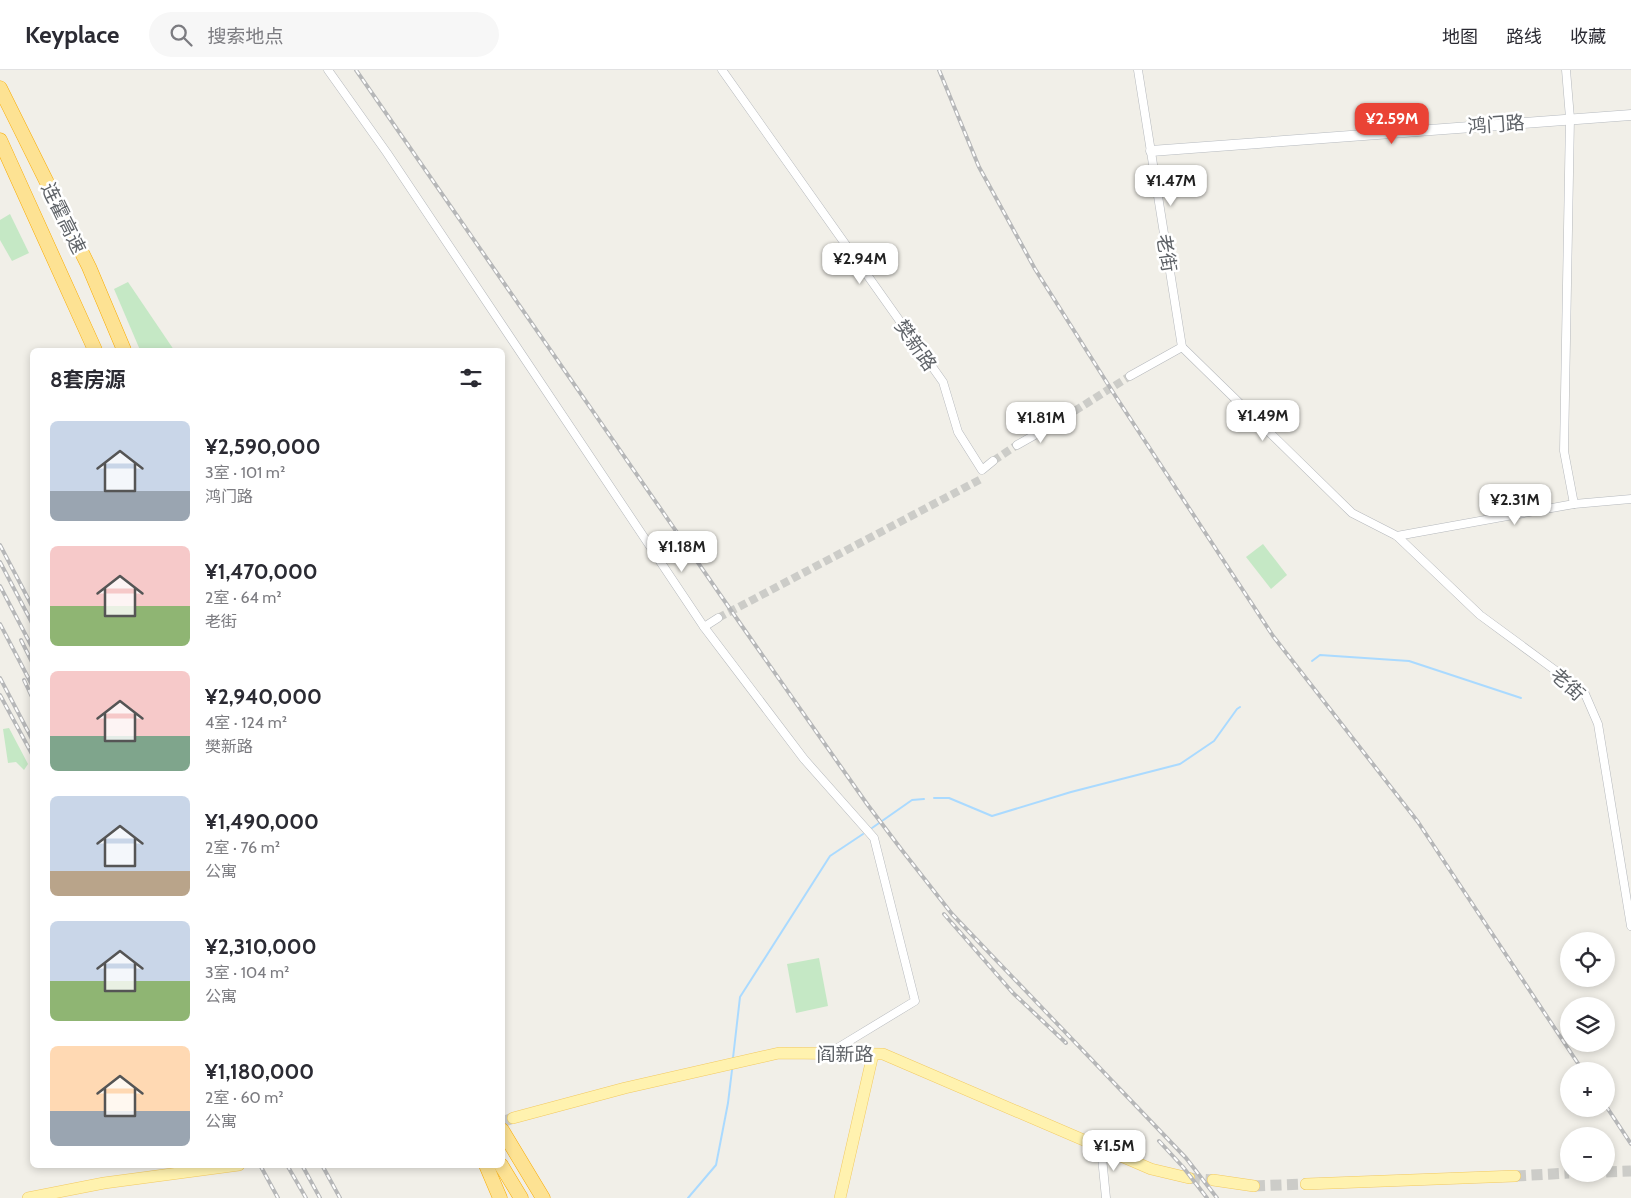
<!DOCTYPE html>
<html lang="zh">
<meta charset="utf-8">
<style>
body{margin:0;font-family:Cabin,"Noto Sans SC",sans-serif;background:#f7f7f7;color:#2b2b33;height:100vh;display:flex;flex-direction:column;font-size:19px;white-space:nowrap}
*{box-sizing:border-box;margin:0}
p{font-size:16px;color:#7c7c81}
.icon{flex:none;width:28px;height:28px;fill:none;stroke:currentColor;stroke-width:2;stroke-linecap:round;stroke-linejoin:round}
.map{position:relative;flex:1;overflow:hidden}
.drawer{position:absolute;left:30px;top:278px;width:475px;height:820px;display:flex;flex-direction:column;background:#fff;border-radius:8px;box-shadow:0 2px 8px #0003}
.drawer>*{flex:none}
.tools{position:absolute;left:1560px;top:862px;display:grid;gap:10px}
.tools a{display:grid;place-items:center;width:55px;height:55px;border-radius:50%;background:#fff;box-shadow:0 2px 8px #0003;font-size:25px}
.price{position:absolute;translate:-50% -42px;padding:0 11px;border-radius:10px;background:#fff;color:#222;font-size:16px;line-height:32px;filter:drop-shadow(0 1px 2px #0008)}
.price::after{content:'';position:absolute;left:50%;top:30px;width:15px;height:11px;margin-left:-8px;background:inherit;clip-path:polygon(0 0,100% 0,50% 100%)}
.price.on{background:#ea4335;color:#fff}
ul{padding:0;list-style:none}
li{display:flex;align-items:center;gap:15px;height:125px;padding:0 20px}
li span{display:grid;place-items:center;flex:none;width:140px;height:100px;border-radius:8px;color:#555}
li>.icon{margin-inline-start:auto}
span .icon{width:60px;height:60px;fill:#fffc;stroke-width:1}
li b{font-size:21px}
h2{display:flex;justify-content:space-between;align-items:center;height:60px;padding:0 20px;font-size:21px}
header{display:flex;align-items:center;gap:30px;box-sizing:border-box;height:70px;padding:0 25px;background:#fff;border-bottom:1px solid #e1e1e2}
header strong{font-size:24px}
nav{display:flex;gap:28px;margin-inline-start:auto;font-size:18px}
.search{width:350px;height:45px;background:#f7f7f7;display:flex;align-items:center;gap:12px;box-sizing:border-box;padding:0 18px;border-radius:28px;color:#7c7c81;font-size:19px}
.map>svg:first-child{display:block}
.green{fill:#c5e8c5}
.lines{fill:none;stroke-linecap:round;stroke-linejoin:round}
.stream{stroke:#aadaff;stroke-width:2}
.street-tunnel{stroke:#ccccc8;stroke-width:8;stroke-dasharray:8 4;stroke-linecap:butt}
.primary-tunnel{stroke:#ccccc8;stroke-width:11;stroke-dasharray:11 5.5;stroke-linecap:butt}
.street-casing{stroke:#b5b8bc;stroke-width:9}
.secondary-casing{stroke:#b6babf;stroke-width:11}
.primary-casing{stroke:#f2c960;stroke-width:12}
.highway-casing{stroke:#f9ab00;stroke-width:15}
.street{stroke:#fff;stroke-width:8}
.secondary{stroke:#fff;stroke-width:10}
.primary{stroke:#fff2af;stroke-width:11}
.highway{stroke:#fde293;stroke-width:14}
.rail-casing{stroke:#b6b7b8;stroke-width:4}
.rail{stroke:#fff;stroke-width:2;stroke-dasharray:5.5;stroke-linecap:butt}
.labels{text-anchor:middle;stroke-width:5;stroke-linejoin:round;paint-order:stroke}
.street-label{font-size:19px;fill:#5f6368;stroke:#fff}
</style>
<header>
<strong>Keyplace</strong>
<div class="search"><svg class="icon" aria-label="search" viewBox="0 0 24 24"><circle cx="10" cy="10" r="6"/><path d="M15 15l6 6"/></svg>搜索地点</div>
<nav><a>地图</a><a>路线</a><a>收藏</a></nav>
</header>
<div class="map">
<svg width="1631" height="1128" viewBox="0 0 1631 1128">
<rect width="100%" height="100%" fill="#f1efe8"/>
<!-- green -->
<g class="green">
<path d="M10,144L29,183L12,191L0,170V150Z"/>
<path d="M128,212L174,280H140L114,219Z"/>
<path d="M1263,474L1287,505L1271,519L1246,487Z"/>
<path d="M9,658L28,694L24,700L16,692L8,693L3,659Z"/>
<path d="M819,888L828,936L796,943L787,894Z"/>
</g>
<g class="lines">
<!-- stream -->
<g class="stream">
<path d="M1312,591L1320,585L1409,591L1521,628"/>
<path d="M934,728H949L992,746L1071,722L1180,694L1214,671L1237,639L1240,637"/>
<path d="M872,758L912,730L924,729"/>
<path d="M733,988L740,927L830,786L863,764"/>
<path d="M688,1128L716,1095L728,1033L732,1000"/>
</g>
<!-- street-tunnel -->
<g class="street-tunnel">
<path d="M1054,354L1130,306"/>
<path d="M993,391L1017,375"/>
<path d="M718,548L983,408"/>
</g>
<!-- primary-tunnel -->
<g class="primary-tunnel">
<path d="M502,1052L513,1048"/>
<path d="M1606,1102L1631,1101"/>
<path d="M1515,1106L1569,1103"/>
<path d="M1189,1108L1213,1110"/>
<path d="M1254,1116L1306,1114"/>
</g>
<!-- street casing -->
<g class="street-casing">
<g id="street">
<path d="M328,0L387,83L704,557L804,689L874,768L915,931L831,982"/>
<path d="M722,0L943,312L958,362L982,400L993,391"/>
<path d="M1138,0L1182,277"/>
<path d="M1566,0L1570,48L1564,381L1574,434"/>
<path d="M1130,306L1182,277L1352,443L1397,466L1480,545L1567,609L1585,624L1598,654L1631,856"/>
<path d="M1017,375L1054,354"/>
<path d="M1397,466L1574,434L1631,429"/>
<path d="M704,557L718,548"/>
<path d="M1101,1077L1106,1128"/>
</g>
</g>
<!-- secondary casing -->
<g class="secondary-casing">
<path id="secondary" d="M1151,81L1631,45"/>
</g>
<!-- primary casing -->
<g class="primary-casing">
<g id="primary">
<path d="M513,1048L625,1018L779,983L883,984L1151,1099L1189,1108"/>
<path d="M1213,1110L1254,1116"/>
<path d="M1306,1114L1515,1106"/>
<path d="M28,1128L104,1113L239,1095"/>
<path d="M840,1128L873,984"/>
</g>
</g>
<!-- highway casing -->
<g class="highway-casing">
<g id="highway">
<path d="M0,18L89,197L124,280"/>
<path d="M0,70L95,280"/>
<path d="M502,1060L543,1128"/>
<path d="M486,1095L500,1128"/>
<path d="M501,1095L521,1128"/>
</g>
</g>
<!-- street -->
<use href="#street" class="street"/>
<!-- secondary -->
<use href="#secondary" class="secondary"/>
<!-- primary -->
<use href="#primary" class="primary"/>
<!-- highway -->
<use href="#highway" class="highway"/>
<!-- rail casing -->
<g class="rail-casing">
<g id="rail">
<path d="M356,0L744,559L867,734L901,779L952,844L1186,1088L1217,1128"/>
<path d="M939,0L979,97L1035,199L1116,327L1273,566L1418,752L1583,1001"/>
<path d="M0,475L32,536"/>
<path d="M0,492L32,553"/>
<path d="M0,516L32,577"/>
<path d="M0,554L32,615"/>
<path d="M21,570L32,592"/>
<path d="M0,608L32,669"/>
<path d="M24,610L32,627"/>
<path d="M0,625L32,684"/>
<path d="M944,844L1013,923L1066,973"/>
<path d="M1606,1036L1631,1074"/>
<path d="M1159,1071L1183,1097L1207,1128"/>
<path d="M260,1095L278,1128"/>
<path d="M287,1095L306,1128"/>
<path d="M302,1095L320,1128"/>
<path d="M322,1095L340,1128"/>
</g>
</g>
<!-- rail -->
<use href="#rail" class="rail"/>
</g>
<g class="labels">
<!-- street labels -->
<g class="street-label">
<text transform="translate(1496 54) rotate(-4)" y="7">鸿门路</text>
<text transform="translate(64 148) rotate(64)" y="7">连霍高速</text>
<text transform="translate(1167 183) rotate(81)" y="7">老街</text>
<text transform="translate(916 275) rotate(55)" y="7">樊新路</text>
<text transform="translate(1568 614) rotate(43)" y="7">老街</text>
<text x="845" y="991">阎新路</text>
</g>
</g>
</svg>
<div class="tools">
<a><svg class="icon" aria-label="locate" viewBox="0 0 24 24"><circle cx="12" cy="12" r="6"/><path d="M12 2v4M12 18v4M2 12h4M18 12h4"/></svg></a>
<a><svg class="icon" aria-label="layers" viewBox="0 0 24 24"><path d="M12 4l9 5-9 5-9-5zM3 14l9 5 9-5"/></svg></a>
<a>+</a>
<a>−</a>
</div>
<b class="price on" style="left:1392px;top:75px">¥2.59M</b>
<b class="price" style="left:1171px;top:137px">¥1.47M</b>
<b class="price" style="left:860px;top:215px">¥2.94M</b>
<b class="price" style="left:1263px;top:372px">¥1.49M</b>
<b class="price" style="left:1041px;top:374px">¥1.81M</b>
<b class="price" style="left:1515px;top:456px">¥2.31M</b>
<b class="price" style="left:682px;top:503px">¥1.18M</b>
<b class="price" style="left:1114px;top:1102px">¥1.5M</b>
<section class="drawer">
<h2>8套房源<svg class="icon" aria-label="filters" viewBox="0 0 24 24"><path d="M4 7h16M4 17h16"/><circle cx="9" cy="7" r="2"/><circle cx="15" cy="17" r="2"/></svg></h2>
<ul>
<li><span style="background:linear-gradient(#c9d6e8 70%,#9aa5b1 0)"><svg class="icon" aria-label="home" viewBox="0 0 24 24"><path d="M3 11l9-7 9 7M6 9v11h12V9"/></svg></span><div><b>¥2,590,000</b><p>3室 · 101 m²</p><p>鸿门路</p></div></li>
<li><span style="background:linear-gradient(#f6c9c9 60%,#8fb573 0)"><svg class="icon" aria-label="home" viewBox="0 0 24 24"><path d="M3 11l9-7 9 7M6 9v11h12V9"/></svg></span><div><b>¥1,470,000</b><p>2室 · 64 m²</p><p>老街</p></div></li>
<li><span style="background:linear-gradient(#f6c9c9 65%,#7fa58c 0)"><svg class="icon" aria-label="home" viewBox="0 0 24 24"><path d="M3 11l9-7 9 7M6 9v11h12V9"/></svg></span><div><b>¥2,940,000</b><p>4室 · 124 m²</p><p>樊新路</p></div></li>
<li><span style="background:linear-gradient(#c9d6e8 75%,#b9a48a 0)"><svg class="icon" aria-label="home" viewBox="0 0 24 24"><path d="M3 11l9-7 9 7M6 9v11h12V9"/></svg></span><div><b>¥1,490,000</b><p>2室 · 76 m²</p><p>公寓</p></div></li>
<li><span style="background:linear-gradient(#c9d6e8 60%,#8fb573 0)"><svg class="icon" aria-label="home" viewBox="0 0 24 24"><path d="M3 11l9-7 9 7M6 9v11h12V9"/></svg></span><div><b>¥2,310,000</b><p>3室 · 104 m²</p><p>公寓</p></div></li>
<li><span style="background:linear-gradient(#ffd9b3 65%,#9aa5b1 0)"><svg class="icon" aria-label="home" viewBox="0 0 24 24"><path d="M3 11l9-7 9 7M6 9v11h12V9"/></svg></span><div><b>¥1,180,000</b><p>2室 · 60 m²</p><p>公寓</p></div></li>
</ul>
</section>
</div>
